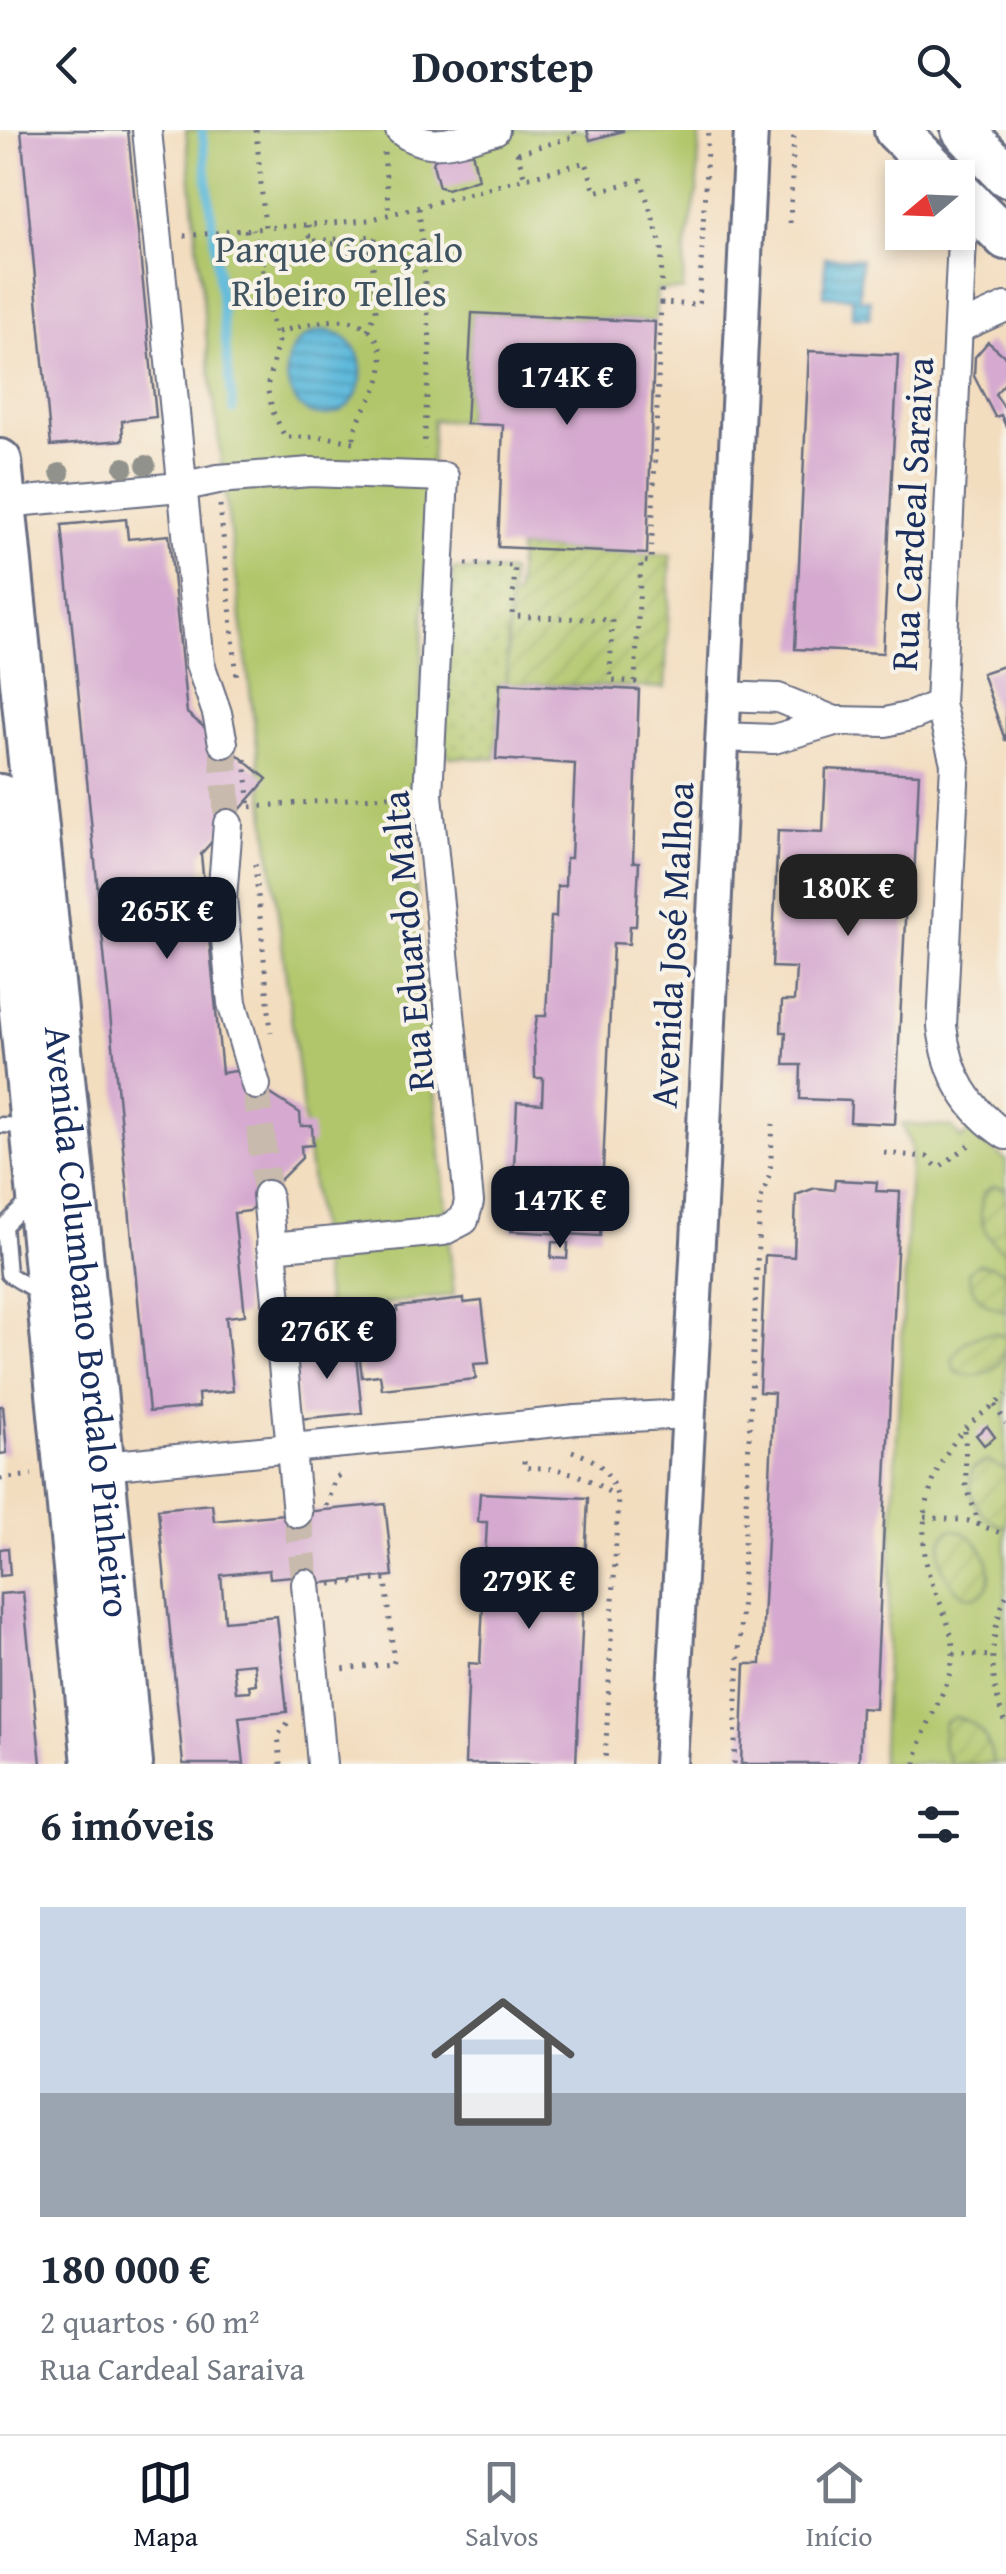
<!DOCTYPE html>
<html lang="pt">
<meta charset="utf-8">
<style>
body{margin:0;font-family:"Gentium Book Plus",serif;background:#f2f2f3;color:#1f2937;height:100vh;display:flex;flex-direction:column;font-size:38px;white-space:nowrap}
*{box-sizing:border-box;margin:0}
p{font-size:32px;color:#747a83}
.icon{flex:none;width:55px;height:55px;fill:none;stroke:currentColor;stroke-width:2;stroke-linecap:round;stroke-linejoin:round}
.map{position:relative;height:1634px;overflow:hidden}
.drawer{display:flex;flex-direction:column;background:#fff;flex:1}
.drawer>*{flex:none}
.needle{width:65px;rotate:251deg}
.tools{position:absolute;left:885px;top:30px;display:grid;gap:20px}
.tools a{display:grid;place-items:center;width:90px;height:90px;border-radius:0px;background:#fff;box-shadow:0 5px 15px #0003;font-size:50px}
.price{position:absolute;translate:-50% -85px;padding:0 22px;border-radius:20px;background:#111827;color:#fff;font-size:32px;line-height:65px;filter:drop-shadow(0 2px 5px #0008)}
.price::after{content:'';position:absolute;left:50%;top:60px;width:30px;height:22px;margin-left:-15px;background:inherit;clip-path:polygon(0 0,100% 0,50% 100%)}
.price.current{background:#222;color:#fff}
ul{padding:0;list-style:none}
li{display:grid;align-content:center;gap:20px;height:530px;padding:0 40px}
li+li{border-top:2px solid #e0e1e3}
li span{display:grid;place-items:center;height:310px;border-radius:0px;color:#555}
li>.icon{margin-inline-start:auto}
span .icon{width:180px;height:180px;fill:#fffc;stroke-width:1}
li b{font-size:42px}
h2{display:flex;justify-content:space-between;align-items:center;height:120px;padding:0 40px;font-size:42px}
header{display:flex;justify-content:space-between;align-items:center;height:130px;padding:0 40px;background:#fff;font-size:45px;font-weight:700}
.dock{display:flex;justify-content:space-around;align-items:center;height:140px;border-top:2px solid #e0e1e3;background:#fff;font-size:28px;color:#747a83}
.dock a{display:grid;justify-items:center;gap:5px}
.dock .current{color:#111827}
.map>svg:first-child{display:block}
.grass{fill:url(#grass-dots);stroke:#667a64;stroke-width:2.5}
.park{fill:#b1c66b;stroke:#667a64;stroke-width:2.5}
.garden{fill:url(#garden-furrows);stroke:#667a64;stroke-width:2.5}
.water{fill:url(#water-rules);stroke:#3c749c;stroke-width:2.5}
.lines{fill:none;stroke-linecap:round;stroke-linejoin:round}
.stream{stroke:#5db9db;stroke-width:9}
.building{fill:#d6aad0;fill-rule:evenodd}
.minor-tunnel{stroke:#c8baac;stroke-width:28;stroke-dasharray:28 14;stroke-linecap:butt}
.service-casing{stroke:#676c80;stroke-width:19}
.minor-casing{stroke:#676c80;stroke-width:32}
.tertiary-casing{stroke:#676c80;stroke-width:38}
.primary-casing{stroke:#676c80;stroke-width:48}
.path{stroke:#676c80;stroke-width:5;stroke-dasharray:2.5 8;stroke-linecap:butt}
.service{stroke:#fff;stroke-width:14}
.minor{stroke:#fff;stroke-width:28}
.tertiary{stroke:#fff;stroke-width:32}
.primary{stroke:#fff;stroke-width:42}
.minor-bridge-casing{stroke:#676c80;stroke-width:32;stroke-linecap:butt}
.minor-bridge{stroke:#fff;stroke-width:28}
.tree{fill:#91928b}
.labels{text-anchor:middle;stroke-width:8;stroke-linejoin:round;paint-order:stroke}
.park-label{font-size:38px;fill:#405561;stroke:#f7f3e8}
.street-label{font-size:38px;fill:#1b2f5e;stroke:#f7f3e8}
</style>
<header><svg class="icon" aria-label="back" viewBox="0 0 24 24"><path d="M15 5l-7 7 7 7"/></svg>Doorstep<svg class="icon" aria-label="search" viewBox="0 0 24 24"><circle cx="10" cy="10" r="6"/><path d="M15 15l6 6"/></svg></header>
<div class="map">
<svg width="1006" height="1634" viewBox="0 0 1006 1634">
<defs>
<pattern id="grass-dots" width="8" height="8" patternUnits="userSpaceOnUse" patternTransform="scale(2.5)"><rect width="8" height="8" fill="#b1c66b"/><path d="M2 2h.1M6 6h.1" fill="none" stroke="#98aa5f" stroke-width="1.8" stroke-linecap="round"/></pattern>
<pattern id="garden-furrows" width="10" height="10" patternUnits="userSpaceOnUse" patternTransform="scale(2.5)"><rect width="10" height="10" fill="#b1c66b"/><path d="M-1 1l2-2M0 10L10 0M9 11l2-2" fill="none" stroke="#98aa5f"/></pattern>
<pattern id="water-rules" width="6" height="5" patternUnits="userSpaceOnUse" patternTransform="scale(2.5)"><rect width="6" height="5" fill="#5db9db"/><path d="M0 2.5h6" fill="none" stroke="#4c97b5"/></pattern>
</defs>
<rect width="100%" height="100%" fill="#f7f3e8"/>
<filter id="ink" filterUnits="userSpaceOnUse"><feTurbulence type="fractalNoise" baseFrequency=".01" numOctaves="2"/><feDisplacementMap in="SourceGraphic" scale="20" xChannelSelector="R" yChannelSelector="G"/><feConvolveMatrix kernelMatrix="1 2 1 2 8 2 1 2 1" color-interpolation-filters="sRGB"/></filter>
<filter id="wash" filterUnits="userSpaceOnUse"><feTurbulence type="fractalNoise" baseFrequency=".0048" numOctaves="4" result="noise"/><feDisplacementMap in="SourceGraphic" scale="40" xChannelSelector="R" yChannelSelector="G"/><feGaussianBlur stdDeviation="2.25" result="paint"/><feColorMatrix in="noise" values="0 0 0 0 0 0 0 0 0 0 0 0 0 0 0 0 0 1.4 0 .05"/><feComposite in="paint" operator="in"/></filter>
<g filter="url(#wash)">
<rect width="100%" height="100%" fill="#f3ddbf"/>
<!-- grass -->
<path class="grass" d="M453,439L511,442L506,553L500,554L496,629L450,627L444,620Z"/>
<!-- park -->
<g class="park">
<path d="M186,0H587L590,10L628,0H700L697,63L685,121L683,161L657,160L655,192L472,183L466,291L433,290L413,722L454,1165L328,1181L209,233Z"/>
<path d="M902,994L952,997L961,1009L969,1002L1006,1030V1634H881L911,1017Z"/>
</g>
<!-- garden -->
<g class="garden">
<path d="M519,418L671,425L665,558L506,554L510,467L516,466Z"/>
<path d="M994,1056L1006,1059V1122C983,1109 976,1087 984,1062Z"/>
<path d="M978,1134L993,1136L1006,1143V1181C985,1177 970,1164 968,1142Z"/>
<path d="M995,1203L1006,1207C1006,1237 986,1253 956,1242L952,1231C960,1212 974,1203 995,1203Z"/>
<path d="M988,1331L1006,1340V1398C980,1390 964,1365 973,1338Z"/>
<path d="M950,1400C977,1397 1004,1445 982,1463C958,1481 923,1422 950,1400Z"/>
<path d="M955,1587C979,1592 991,1610 993,1634H951L942,1615L944,1593Z"/>
</g>
<!-- water -->
<g class="water">
<path d="M825,127L861,129L859,169L870,170V188L852,187V167L824,166Z"/>
<path d="M321,200C379,204 371,289 319,285C308,284 299,277 294,268C277,239 289,209 321,200Z"/>
</g>
<g class="lines">
<!-- stream -->
<path class="stream" d="M202,0L233,280"/>
</g>
<g id="blocks">
<!-- building -->
<g class="building">
<path d="M21,0H128L156,287L122,291L123,310L51,316Z"/>
<path d="M587,0H623V1L590,10Z"/>
<path d="M472,21L478,49L447,59L439,57L433,34L435,28Z"/>
<path d="M472,183L655,192L647,424L498,417L503,295L466,294Z"/>
<path d="M988,212L1006,227V252L995,264L1006,280V297L1001,285L995,287L974,246L975,227Z"/>
<path d="M809,221L898,225L883,523L795,519Z"/>
<path d="M126,389L128,409L169,405L187,583L267,649L201,724L222,943L235,941L300,983L301,996H312L313,1015L301,1016L302,1028L249,1081L234,1083L245,1185L226,1187L233,1261L198,1264L199,1277L149,1282L62,395Z"/>
<path d="M1006,535V610H1005L982,543Z"/>
<path d="M500,553L639,560L633,732H639L636,796H630L629,814L613,813L600,1106L511,1101L517,972L542,974L543,948H535L534,907L537,886H546L551,787H556L557,756H565L566,728H571L575,634L496,629Z"/>
<path d="M826,639L919,644L913,770H906L895,994L850,992L851,971L800,969L801,935H784L786,902H781L782,871H794L796,838L772,837L778,700L823,702Z"/>
<path d="M835,1050L877,1052L876,1061L900,1062L875,1579L861,1578L859,1634H741L745,1534H761L774,1263L759,1262L765,1125L794,1127L796,1065L815,1058L834,1060Z"/>
<path d="M552,1112L568,1113L567,1129L551,1128Z"/>
<path d="M464,1169V1173L482,1171L489,1233L474,1234L476,1249L382,1259L380,1245L362,1247L356,1195L374,1193L373,1183L397,1181V1177Z"/>
<path d="M355,1216L362,1283L299,1289L292,1222Z"/>
<path d="M0,1276H3L7,1323L0,1324Z"/>
<path d="M987,1296L995,1307L984,1315L976,1305Z"/>
<path d="M480,1363L588,1368L576,1634H465L469,1533L480,1534L487,1392H478Z"/>
<path d="M212,1374L214,1391L385,1374L393,1446L293,1456L292,1446L270,1448L269,1440L221,1445L225,1491L277,1486L287,1582L239,1587L244,1634H183L158,1379ZM254,1533L256,1554L249,1555L250,1561L236,1562L233,1535Z"/>
<path d="M8,1418L10,1445L0,1446V1419Z"/>
<path d="M23,1462L41,1634H0V1464Z"/>
</g>
</g>
</g>
<g filter="url(#ink)">
<use href="#blocks" fill-opacity="0" stroke="#676c80" stroke-width="2.5"/>
<g class="lines">
<!-- minor-tunnel -->
<g class="minor-tunnel">
<path d="M223,613L228,694"/>
<path d="M256,955L267,1065"/>
<path d="M297,1383L306,1454"/>
</g>
<!-- service casing -->
<g class="service-casing">
<g id="service">
<path d="M0,995L28,996"/>
<path d="M31,1069L4,1096L8,1144L39,1163"/>
</g>
</g>
<!-- minor casing -->
<g class="minor-casing">
<g id="minor">
<path d="M147,0L200,534L217,583L223,613"/>
<path d="M400,0C430,25 461,9 495,0"/>
<path d="M964,67L940,574L955,633L942,896C947,942 967,980 1006,1005"/>
<path d="M959,198L1006,177"/>
<path d="M4,373L180,357L218,349L311,342L444,347L428,665L469,1072L464,1090L443,1101L271,1117"/>
<path d="M724,566L778,568L835,591"/>
<path d="M722,607L774,609L835,591L886,592L914,585L940,574"/>
<path d="M228,694L222,768L232,873L256,955"/>
<path d="M267,1065L297,1383"/>
<path d="M576,1290L686,1284"/>
<path d="M104,1336L490,1299"/>
<path d="M306,1454L322,1634"/>
</g>
</g>
<!-- tertiary casing -->
<g class="tertiary-casing">
<path id="tertiary" d="M670,1634L703,1018L751,0"/>
</g>
<!-- primary casing -->
<g class="primary-casing">
<g id="primary">
<path d="M896,0L944,48"/>
<path d="M963,0L1006,45"/>
<path d="M958,61L1006,108"/>
<path id="s1" d="M0,331C42,766 92,1199 131,1634"/>
<path d="M0,666L94,1634"/>
</g>
</g>
<!-- path -->
<g class="path">
<path d="M256,0L265,98L369,90L586,32L595,62L641,50L662,118L661,173L699,175L708,0"/>
<path d="M517,22L525,49"/>
<path d="M384,23L389,85"/>
<path d="M518,23L576,6L574,0"/>
<path d="M419,78L430,210L424,319"/>
<path d="M790,93L794,0"/>
<path d="M308,95L309,106H319"/>
<path d="M246,100L249,121L256,123L375,109V106L264,115L256,112L253,99"/>
<path d="M184,106L265,98"/>
<path d="M350,116L371,115L372,121"/>
<path d="M368,200L376,181L372,121"/>
<path d="M278,202C309,195 361,174 379,214C385,230 382,246 375,261C367,278 353,292 354,312"/>
<path d="M354,312L326,307H285L273,282L267,257L278,212L266,172L262,132L372,121"/>
<path d="M220,375L237,548"/>
<path d="M466,434L515,436L512,486L612,490L610,550L635,552L641,431L651,432L661,173"/>
<path d="M245,629L250,678"/>
<path d="M251,677L398,665"/>
<path d="M255,734L271,902"/>
<path d="M884,1023L927,1027L938,1038L972,1013"/>
<path d="M995,1275L1006,1294"/>
<path d="M965,1301L966,1355L979,1394"/>
<path d="M572,1321C601,1332 607,1338 618,1368L605,1634"/>
<path d="M524,1331V1338C561,1336 585,1345 615,1366"/>
<path d="M0,1349L32,1345"/>
<path d="M326,1376L335,1348L344,1343"/>
<path d="M925,1387L969,1391L1006,1405"/>
<path d="M331,1454L386,1449L394,1534L340,1539"/>
<path d="M1006,1465C988,1509 989,1552 1006,1596"/>
<path d="M953,1524L993,1526"/>
<path d="M281,1634L278,1605L291,1589"/>
<path d="M734,1634L760,1071L770,1043L773,994"/>
<path d="M916,1634C920,1595 950,1564 953,1525C955,1500 936,1467 929,1444C915,1394 930,1337 964,1300C977,1286 993,1277 1006,1265"/>
</g>
<!-- service -->
<use href="#service" class="service"/>
<!-- minor -->
<use href="#minor" class="minor"/>
<!-- tertiary -->
<use href="#tertiary" class="tertiary"/>
<!-- primary -->
<use href="#primary" class="primary"/>
<!-- minor-bridge casing -->
<g class="minor-bridge-casing">
<path id="minor-bridge" d="M490,1299L576,1290"/>
</g>
<!-- minor-bridge -->
<use href="#minor-bridge" class="minor-bridge"/>
</g>
<!-- trees -->
<g class="tree">
<circle cx="146" cy="335" r="10"/>
<circle cx="124" cy="337" r="10"/>
<circle cx="60" cy="343" r="10"/>
</g>
</g>
<g class="labels">
<!-- park labels -->
<g class="park-label">
<text x="339" y="132">Parque Gonçalo<tspan x="339" dy="44">Ribeiro Telles</tspan></text>
</g>
<!-- street labels -->
<g class="street-label">
<text transform="translate(912 384) rotate(-87)" y="13">Rua Cardeal Saraiva</text>
<text transform="translate(408 811) rotate(-95)" y="13">Rua Eduardo Malta</text>
<text transform="translate(672 815) rotate(-87)" y="13">Avenida José Malhoa</text>
<text dy="13" stroke="none"><textPath href="#s1" startOffset="865">Avenida Columbano Bordalo Pinheiro</textPath></text>
</g>
</g>
</svg>
<div class="tools">
<a><svg class="needle" viewBox="-14 -14 28 28"><path d="M0-13l5 13h-10z" fill="#e53935"/><path d="M0 13l5-13h-10z" fill="#747a83"/></svg></a>
</div>
<b class="price" style="left:567px;top:298px">174K €</b>
<b class="price current" style="left:848px;top:809px">180K €</b>
<b class="price" style="left:167px;top:832px">265K €</b>
<b class="price" style="left:560px;top:1121px">147K €</b>
<b class="price" style="left:327px;top:1252px">276K €</b>
<b class="price" style="left:529px;top:1502px">279K €</b>
</div>
<section class="drawer">
<h2>6 imóveis<svg class="icon" aria-label="filters" viewBox="0 0 24 24"><path d="M4 7h16M4 17h16"/><circle cx="9" cy="7" r="2"/><circle cx="15" cy="17" r="2"/></svg></h2>
<ul>
<li><span style="background:linear-gradient(#c9d6e8 60%,#9aa5b1 0)"><svg class="icon" aria-label="home" viewBox="0 0 24 24"><path d="M3 11l9-7 9 7M6 9v11h12V9"/></svg></span><div><b>180 000 €</b><p>2 quartos · 60 m²</p><p>Rua Cardeal Saraiva</p></div></li>
</ul>
</section>
<nav class="dock">
<a class="current"><svg class="icon" aria-label="map" viewBox="0 0 24 24"><path d="M3 6l6-2 6 2 6-2v14l-6 2-6-2-6 2zM9 4v14M15 6v14"/></svg>Mapa</a>
<a><svg class="icon" aria-label="saved" viewBox="0 0 24 24"><path d="M7 4h10v16l-5-4-5 4z"/></svg>Salvos</a>
<a><svg class="icon" aria-label="home" viewBox="0 0 24 24"><path d="M3 11l9-7 9 7M6 9v11h12V9"/></svg>Início</a>
</nav>
